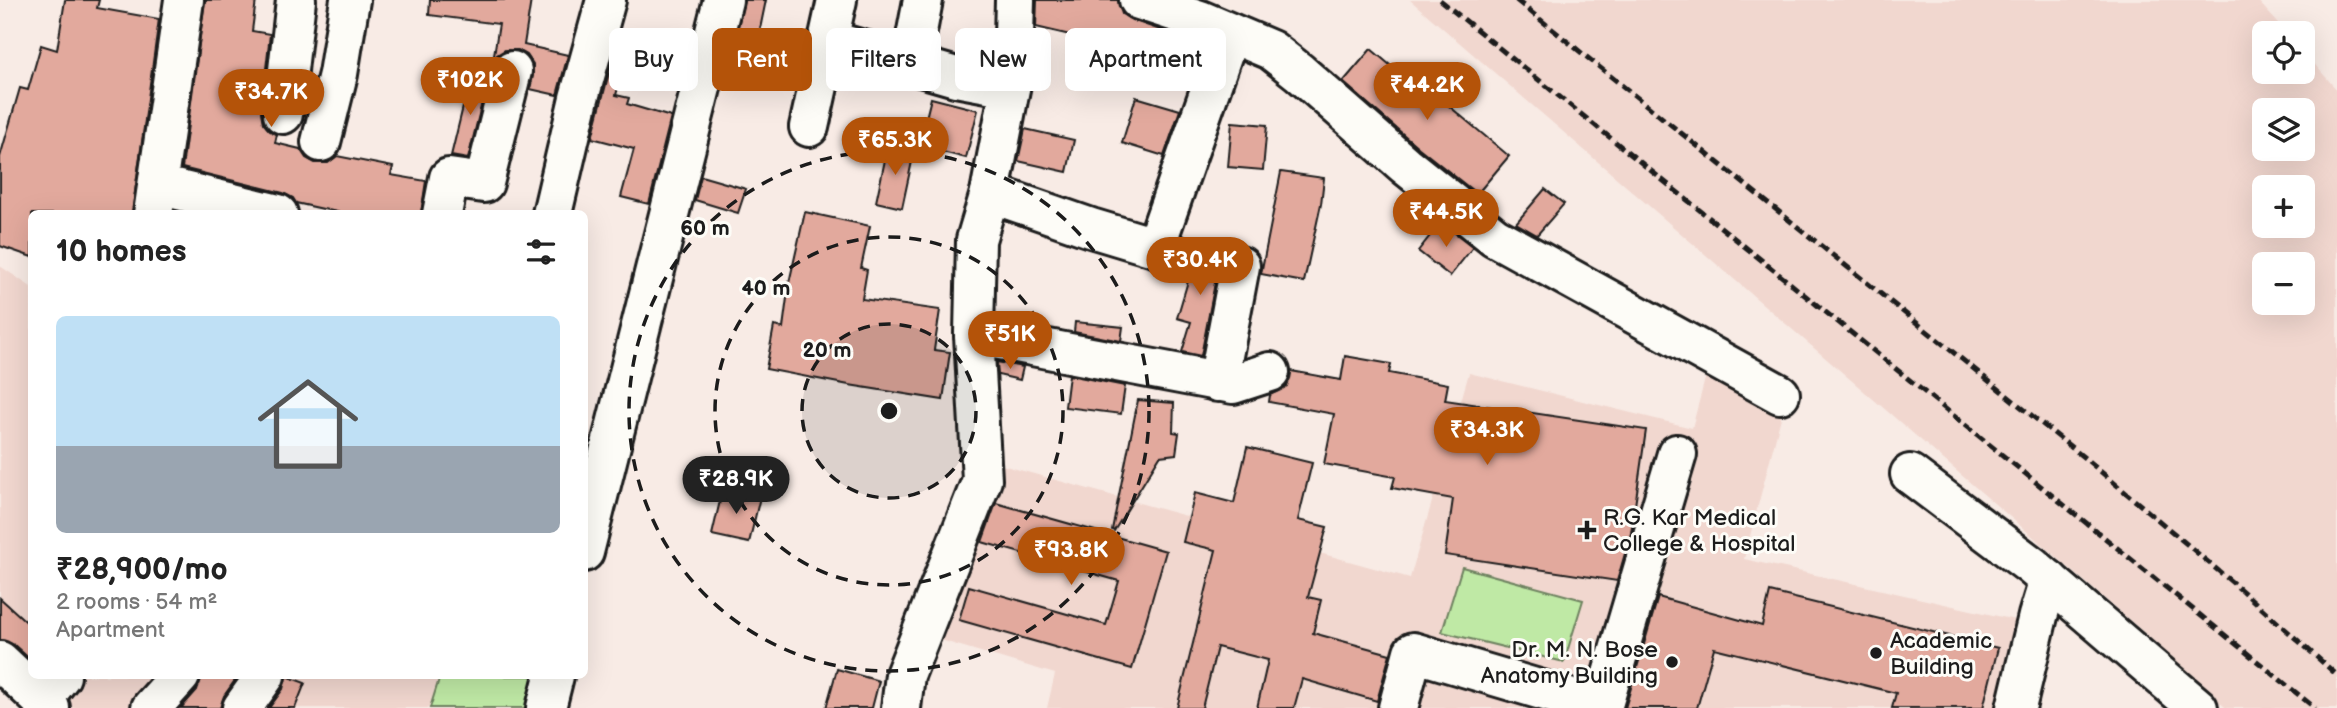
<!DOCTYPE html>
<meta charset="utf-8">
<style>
body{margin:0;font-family:"Balsamiq Sans",sans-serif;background:#f6f6f6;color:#222;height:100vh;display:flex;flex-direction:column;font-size:26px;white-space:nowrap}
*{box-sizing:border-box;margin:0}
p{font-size:23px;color:#767676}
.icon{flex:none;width:38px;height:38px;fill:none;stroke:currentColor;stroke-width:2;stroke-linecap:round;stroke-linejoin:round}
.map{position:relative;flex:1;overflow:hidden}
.details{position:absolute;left:28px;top:210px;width:560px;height:469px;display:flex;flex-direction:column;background:#fff;border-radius:10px;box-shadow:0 7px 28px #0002}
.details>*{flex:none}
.top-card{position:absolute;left:609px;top:28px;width:665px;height:63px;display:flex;gap:14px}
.tools{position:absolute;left:2252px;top:21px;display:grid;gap:14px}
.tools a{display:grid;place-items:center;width:63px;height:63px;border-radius:10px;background:#fff;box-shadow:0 7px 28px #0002;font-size:35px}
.price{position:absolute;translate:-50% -60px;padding:0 16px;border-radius:24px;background:#b45309;color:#fff;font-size:23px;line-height:46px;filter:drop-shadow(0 2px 4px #0008)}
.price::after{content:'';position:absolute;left:50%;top:42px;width:21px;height:16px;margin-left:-10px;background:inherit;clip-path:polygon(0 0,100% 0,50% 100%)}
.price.current{background:#222;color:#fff}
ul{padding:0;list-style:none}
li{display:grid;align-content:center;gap:14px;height:371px;padding:0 28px}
li span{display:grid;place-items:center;height:217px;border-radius:10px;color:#555}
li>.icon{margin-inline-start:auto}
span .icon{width:126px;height:126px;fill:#fffc;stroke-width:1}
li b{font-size:30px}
h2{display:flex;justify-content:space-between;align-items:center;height:84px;padding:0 28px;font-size:30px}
.pill{padding:0 24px;border-radius:10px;background:#fff;box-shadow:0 7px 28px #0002;font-size:24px;line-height:63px}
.pill.current{background:#b45309;color:#fff}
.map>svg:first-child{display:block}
.built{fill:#f1d7cf;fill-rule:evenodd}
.green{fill:#bfe9a5;stroke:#6e8260;stroke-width:2}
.building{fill:#e2a99d;stroke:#1c1c1c;stroke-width:2}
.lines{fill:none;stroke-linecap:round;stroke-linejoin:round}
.minor-casing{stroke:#1c1c1c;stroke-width:44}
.major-casing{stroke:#1c1c1c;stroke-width:44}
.minor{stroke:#fdfcf7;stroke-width:38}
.major{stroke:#fdfcf7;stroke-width:38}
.rail{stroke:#1c1c1c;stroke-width:5;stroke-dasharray:10 5;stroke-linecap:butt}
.ring{fill:none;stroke:#1c1c1c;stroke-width:3.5;stroke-dasharray:12 9}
.poi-dot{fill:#1c1c1c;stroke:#fdfcf7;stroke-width:2.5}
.labels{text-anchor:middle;stroke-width:6;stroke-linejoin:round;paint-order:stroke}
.poi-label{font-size:23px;fill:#1c1c1c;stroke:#fdfcf7;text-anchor:start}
.centre{fill:#1c1c1c;stroke:#fdfcf7;stroke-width:3.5}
.ring-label{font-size:21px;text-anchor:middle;font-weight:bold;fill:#1c1c1c;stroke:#fdfcf7;stroke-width:6;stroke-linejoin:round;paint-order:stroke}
</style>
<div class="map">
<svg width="2337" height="708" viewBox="0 0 2337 708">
<rect width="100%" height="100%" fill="#f8ebe5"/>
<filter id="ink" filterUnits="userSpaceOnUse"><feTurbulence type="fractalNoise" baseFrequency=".0143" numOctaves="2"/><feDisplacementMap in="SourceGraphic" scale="14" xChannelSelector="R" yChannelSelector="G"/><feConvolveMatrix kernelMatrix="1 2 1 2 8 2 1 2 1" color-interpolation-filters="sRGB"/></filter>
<g filter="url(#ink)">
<!-- built -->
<g class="built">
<path d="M1410,0H2257L2287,33H2264V72H2303V51L2337,90V708H2226L2140,629ZM2264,110H2303V149H2264ZM2264,187H2303V226H2264ZM2264,264H2303V303H2264Z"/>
<path d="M0,266L31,287L32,676H440L430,708H61L0,653Z"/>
<path d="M1710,360L1785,402L1744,559L2024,622L2005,708H1047L1055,674L927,636L991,462L1410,578L1469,373L1692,428Z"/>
</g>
<!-- green -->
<g class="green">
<path d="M1462,567L1583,600L1564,662L1442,632Z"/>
<path d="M440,676H545L537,708H430Z"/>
</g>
<!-- building -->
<g class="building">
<path d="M65,0H99L97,8L159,19L132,214H32V257L0,246V157L20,88L28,90L41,45L57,50Z"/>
<path d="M205,0H256L252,31L270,34L261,112L263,123L270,131L277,134L275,143L300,149L306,158L315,163H328L337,156L393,167L391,175L426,181L421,214H346L296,203L293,198L283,193L182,168Z"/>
<path d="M430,0H531L524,45L568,55L557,95L530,89L533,76V64L527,55L518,50H505L497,55L493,61L499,24L429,15Z"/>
<path d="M744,0H766L754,58L732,53Z"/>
<path d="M1037,0H1118L1122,14L1132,20L1203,45L1197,62L1162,51L1161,59L1116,50L1117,46L1036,27Z"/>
<path d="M617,42L630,46L616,95L629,98L627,104L671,117L649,204L621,197L634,149L592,138Z"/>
<path d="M1371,49L1415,86L1419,81L1509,156L1477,194L1419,148L1343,82Z"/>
<path d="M471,74L488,78L468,159L451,156Z"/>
<path d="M1136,97L1180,110L1164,156L1122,143Z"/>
<path d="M931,98L978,110L966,158L919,146Z"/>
<path d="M1232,122L1267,125L1263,170L1228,167Z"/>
<path d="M1025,129L1074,140L1067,172L1018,161Z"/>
<path d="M888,146L914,152L902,208L876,202Z"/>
<path d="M1281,172L1324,178L1321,204L1304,282L1261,274Z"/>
<path d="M701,176L746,189L738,213L695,200Z"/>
<path d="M1545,189L1564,204L1537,235L1516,223Z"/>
<path d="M805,212L870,226L861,268L867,270L862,299L940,310L934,350L950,352L943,400L849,385L766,369L774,326L783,328L789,283Z"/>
<path d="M1441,222L1473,247L1450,276L1418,251Z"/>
<path d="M1199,244L1224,251L1219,262L1201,356L1182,352L1191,322L1177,318Z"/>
<path d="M1075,322L1123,327L1121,341L1074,332Z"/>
<path d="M1345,356L1391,364L1389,373L1448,384L1445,400L1646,430L1631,533L1617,581L1445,555L1453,499L1392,488L1395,477L1324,464L1334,414L1269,402L1270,395L1287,386L1291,371L1341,380Z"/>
<path d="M997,362L1023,367L1020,380L998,375Z"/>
<path d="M1069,375L1125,386L1121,414L1065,407Z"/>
<path d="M1138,400L1174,403L1173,432L1179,433L1176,454L1160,456L1114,531L1112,530Z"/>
<path d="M1247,447L1312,463L1298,520L1327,527L1308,597L1321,600L1313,633L1390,654L1377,701L1302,679L1294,708H1257L1268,660L1217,647L1202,708H1177L1216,550L1183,542L1195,493L1234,503Z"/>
<path d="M723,488L760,497L749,543L712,535Z"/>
<path d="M996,503L1166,551L1132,669L959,620L969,586L1106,625L1119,581L982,542Z"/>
<path d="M1770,592L1998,648L1983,708H1892L1896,693L1714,648L1697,708H1625L1658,597L1762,626Z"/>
<path d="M0,598L32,627V661L14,645L0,640Z"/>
<path d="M837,669L879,681L872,708H826Z"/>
<path d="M201,676H238L224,696L220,708H181L197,690Z"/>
<path d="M286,676L305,683L295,708H269L283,689Z"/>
</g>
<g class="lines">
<!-- minor casing -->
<g class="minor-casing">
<g id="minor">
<path d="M1139,0L1200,20L1271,50L1299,72L1405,165L1495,237L1780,394"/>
<path d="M828,40L956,77L1010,87"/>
<path d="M911,63L923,0"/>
<path d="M283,114L296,0"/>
<path d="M809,127L837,0"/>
<path d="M321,142L338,74L350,0"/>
<path d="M158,185L278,214"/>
<path d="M990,193L1091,228L1171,252"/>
<path d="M153,214L184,0"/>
<path d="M442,214L449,178L484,183L512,71"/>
<path d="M552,214L579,98L606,0"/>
<path d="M1155,247L1230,33"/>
<path d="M974,335L1233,384L1270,372"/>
<path d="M1218,382L1240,266"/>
<path d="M1910,474L2032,566L2198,708"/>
<path d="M584,552L723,0"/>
<path d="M42,700L61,676"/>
<path d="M151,708L180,676"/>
<path d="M242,708L265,676"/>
<path d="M546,708L554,676"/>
<path d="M901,708L905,675L982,480L974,335L976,240L990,193L1013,73L1015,0"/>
<path d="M1398,708L1413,652L1603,708"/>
<path d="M1602,708L1677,454"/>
<path d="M2016,708L2038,616L2049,580"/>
</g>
</g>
<!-- major casing -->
<g class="major-casing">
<path id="major" d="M0,661L50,708"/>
</g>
<!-- minor -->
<use href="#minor" class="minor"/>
<!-- major -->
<use href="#major" class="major"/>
<!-- rail -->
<g class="rail">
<path d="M1440,0L2315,708"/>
<path d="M1516,0L2087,460L2240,589L2337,675"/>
</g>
</g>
</g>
<!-- distance rings -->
<circle cx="889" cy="411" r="87" fill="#1c1c1c" fill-opacity=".12"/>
<g class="ring">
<circle cx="889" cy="411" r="87"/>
<circle cx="889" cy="411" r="174"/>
<circle cx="889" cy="411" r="260"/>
</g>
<!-- markers -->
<g class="poi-dot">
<path d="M1583.5 519.5h7v7h7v7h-7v7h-7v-7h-7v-7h7z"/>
<circle cx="1876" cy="653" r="7"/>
<circle cx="1672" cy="662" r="7"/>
</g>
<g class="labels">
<!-- poi labels -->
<g class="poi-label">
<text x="1603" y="525">R.G. Kar Medical<tspan x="1603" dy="26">College &amp; Hospital</tspan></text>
<text x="1890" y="648">Academic<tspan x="1890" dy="26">Building</tspan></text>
<text x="1658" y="657" text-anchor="end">Dr. M. N. Bose<tspan x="1658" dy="26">Anatomy Building</tspan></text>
</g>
</g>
<circle cx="889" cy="411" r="10" class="centre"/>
<g class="ring-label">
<text x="705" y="235">60 m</text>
<text x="766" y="295">40 m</text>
<text x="827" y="357">20 m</text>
</g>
</svg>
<div class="tools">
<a><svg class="icon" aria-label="locate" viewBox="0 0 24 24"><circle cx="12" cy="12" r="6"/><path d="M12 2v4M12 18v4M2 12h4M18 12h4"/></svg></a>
<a><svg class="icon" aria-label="layers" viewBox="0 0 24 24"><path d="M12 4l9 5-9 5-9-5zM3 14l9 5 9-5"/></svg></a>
<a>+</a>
<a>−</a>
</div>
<b class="price" style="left:470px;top:117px">₹102K</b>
<b class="price" style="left:1427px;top:122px">₹44.2K</b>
<b class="price" style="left:271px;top:129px">₹34.7K</b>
<b class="price" style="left:895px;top:177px">₹65.3K</b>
<b class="price" style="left:1446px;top:249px">₹44.5K</b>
<b class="price" style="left:1200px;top:297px">₹30.4K</b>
<b class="price" style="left:1010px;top:371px">₹51K</b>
<b class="price" style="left:1487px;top:467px">₹34.3K</b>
<b class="price current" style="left:736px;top:516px">₹28.9K</b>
<b class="price" style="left:1071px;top:587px">₹93.8K</b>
<div class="top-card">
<a class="pill">Buy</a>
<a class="pill current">Rent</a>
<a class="pill">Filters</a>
<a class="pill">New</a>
<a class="pill">Apartment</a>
</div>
<section class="details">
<h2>10 homes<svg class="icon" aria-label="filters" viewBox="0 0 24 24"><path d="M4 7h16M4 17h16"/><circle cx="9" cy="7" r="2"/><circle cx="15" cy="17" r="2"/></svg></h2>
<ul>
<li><span style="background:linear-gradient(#bfe0f5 60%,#9aa5b1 0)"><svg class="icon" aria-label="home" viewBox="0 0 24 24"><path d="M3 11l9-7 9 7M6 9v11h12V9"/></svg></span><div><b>₹28,900/mo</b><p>2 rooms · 54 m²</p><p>Apartment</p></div></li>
</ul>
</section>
</div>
